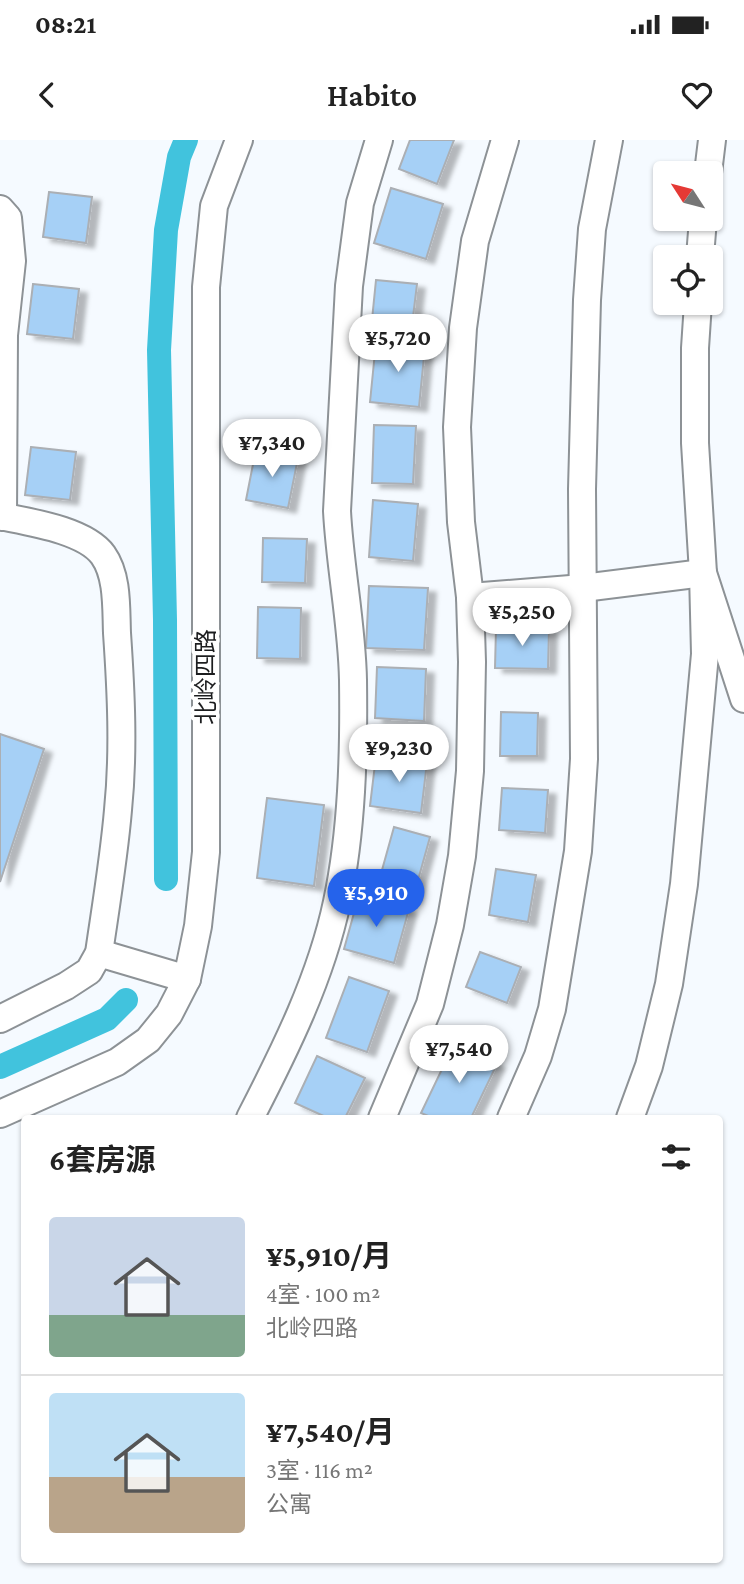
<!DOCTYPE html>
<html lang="zh">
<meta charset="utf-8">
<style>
body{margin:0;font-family:"Crimson Pro","Noto Sans SC",serif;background:#f6f6f6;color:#222;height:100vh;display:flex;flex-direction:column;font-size:26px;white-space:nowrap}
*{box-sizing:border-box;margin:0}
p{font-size:23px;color:#767676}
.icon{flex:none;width:38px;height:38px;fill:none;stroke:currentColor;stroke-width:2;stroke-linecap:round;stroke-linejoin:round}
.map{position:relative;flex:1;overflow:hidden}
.sheet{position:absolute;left:21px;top:975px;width:702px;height:448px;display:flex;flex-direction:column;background:#fff;border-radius:7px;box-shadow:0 2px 5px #0004}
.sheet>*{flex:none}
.needle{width:46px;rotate:306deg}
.fabs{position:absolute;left:653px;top:21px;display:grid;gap:14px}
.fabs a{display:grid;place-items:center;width:70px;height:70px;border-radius:7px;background:#fff;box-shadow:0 2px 5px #0004;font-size:35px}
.price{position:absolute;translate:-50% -60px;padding:0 16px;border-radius:24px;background:#fff;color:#222;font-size:23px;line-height:46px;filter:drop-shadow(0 2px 4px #0008)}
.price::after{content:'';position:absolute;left:50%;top:42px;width:21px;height:16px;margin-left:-10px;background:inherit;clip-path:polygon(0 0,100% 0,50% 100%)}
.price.selected{background:#2563eb;color:#fff}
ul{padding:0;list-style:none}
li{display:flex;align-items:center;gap:21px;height:175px;padding:0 28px}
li+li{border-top:2px solid #e0e0e0}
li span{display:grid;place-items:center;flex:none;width:196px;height:140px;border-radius:7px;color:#555}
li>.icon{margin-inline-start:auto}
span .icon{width:84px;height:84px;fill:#fffc;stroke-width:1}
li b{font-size:30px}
h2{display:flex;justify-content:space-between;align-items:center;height:84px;padding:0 28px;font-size:30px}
.status{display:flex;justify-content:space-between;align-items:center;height:49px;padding:0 35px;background:#fff;direction:ltr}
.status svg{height:19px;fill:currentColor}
header{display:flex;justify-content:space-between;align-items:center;height:91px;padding:0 28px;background:#fff;font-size:32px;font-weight:600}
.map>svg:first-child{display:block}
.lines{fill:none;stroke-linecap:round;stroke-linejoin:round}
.canal{stroke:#41c3dd;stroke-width:24}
.building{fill:#a6d0f6;stroke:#abafb4;stroke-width:2;filter:url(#shadow)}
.minor-casing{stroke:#8d9296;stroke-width:30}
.minor{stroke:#fff;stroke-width:26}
.labels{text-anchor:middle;stroke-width:7;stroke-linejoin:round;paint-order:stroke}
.street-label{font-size:24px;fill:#1c1d1f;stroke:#fff}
</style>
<div class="status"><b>08:21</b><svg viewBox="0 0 49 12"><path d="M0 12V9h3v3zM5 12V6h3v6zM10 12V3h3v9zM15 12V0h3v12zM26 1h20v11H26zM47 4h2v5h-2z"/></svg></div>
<header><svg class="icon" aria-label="back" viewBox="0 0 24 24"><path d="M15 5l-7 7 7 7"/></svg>Habito<svg class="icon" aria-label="heart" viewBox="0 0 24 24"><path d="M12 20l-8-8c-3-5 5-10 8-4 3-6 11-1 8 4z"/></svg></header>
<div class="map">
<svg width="744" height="1444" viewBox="0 0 744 1444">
<defs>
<filter id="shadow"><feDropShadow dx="8" dy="4.5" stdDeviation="2" flood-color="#0004"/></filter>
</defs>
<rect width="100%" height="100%" fill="#f5faff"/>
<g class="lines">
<!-- canal -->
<g class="canal">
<path d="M166,739L165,480L159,210L166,90L179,17L186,0"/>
<path d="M0,927L107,879L126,860"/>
</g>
</g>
<!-- building -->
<g class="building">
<path d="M410,0H454L437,44L399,29Z"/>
<path d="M391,48L443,64L426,119L374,103Z"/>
<path d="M49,52L92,57L86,103L43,97Z"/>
<path d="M376,140L417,144L412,185L372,180Z"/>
<path d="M33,144L79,149L73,199L27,194Z"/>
<path d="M376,202L425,206L419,267L370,262Z"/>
<path d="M374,285L416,286L413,344L372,343Z"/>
<path d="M31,307L76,312L70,360L25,355Z"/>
<path d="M256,309L298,318L288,368L246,360Z"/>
<path d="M373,360L418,364L413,421L369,417Z"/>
<path d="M263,398L307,399L305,443L262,442Z"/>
<path d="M369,446L428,448L424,510L366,508Z"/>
<path d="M258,467L301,468L300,519L257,518Z"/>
<path d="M496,488L549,489L548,529L495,528Z"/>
<path d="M377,527L426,529L424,581L375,578Z"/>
<path d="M501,572L538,573L537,616H500Z"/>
<path d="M0,594L44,609L0,742Z"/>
<path d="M376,616L427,622L421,673L370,666Z"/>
<path d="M502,648L548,650L545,693L499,690Z"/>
<path d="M267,658L324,665L314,746L257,738Z"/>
<path d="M394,687L430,697L413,758L377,748Z"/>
<path d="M496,729L536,735L528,782L489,775Z"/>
<path d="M359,755L409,769L394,823L344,809Z"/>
<path d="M480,812L521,827L507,863L466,847Z"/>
<path d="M349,837L389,851L367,912L326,898Z"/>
<path d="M454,904L497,924L471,978H433L421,973Z"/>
<path d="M317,916L365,938L345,978H328L295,963Z"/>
</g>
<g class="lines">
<!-- minor casing -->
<g class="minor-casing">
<g id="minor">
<path d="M708,33L712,0"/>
<path d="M0,69L8,78L12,121L4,195L3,377"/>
<path d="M700,117L703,79"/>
<path d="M0,376C29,382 85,390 103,415C118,436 116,468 117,493C121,551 124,611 118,670C114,717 106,765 99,813L89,831L66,846L0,879"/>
<path d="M470,457L583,448L703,433L744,559"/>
<path d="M99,813L187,839"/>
<path d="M0,974L117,922L148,900L169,874L187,839L198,786L206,712V147L214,66L239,0"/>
<path d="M250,978C285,910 321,838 337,762C352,691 354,613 353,540C352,484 340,428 337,371L349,146L360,63L379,0"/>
<path d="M382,978L430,864L450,785L462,716L470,631L472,522L470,457L461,382L457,287L463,188L475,101L505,0"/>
<path d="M511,978L538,916L552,869L578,711L584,619L582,349L587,160L592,89L609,0"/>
<path d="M630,978L649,926L669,844L684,744L705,514L703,433L695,303V208L698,163"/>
</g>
</g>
<!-- minor -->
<use href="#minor" class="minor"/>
</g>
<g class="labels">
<!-- street labels -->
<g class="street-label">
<text transform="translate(206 537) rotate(-90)" y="8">北岭四路</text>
</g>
</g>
</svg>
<div class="fabs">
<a><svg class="needle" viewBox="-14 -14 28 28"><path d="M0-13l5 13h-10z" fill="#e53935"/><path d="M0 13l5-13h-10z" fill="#767676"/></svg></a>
<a><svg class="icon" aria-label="locate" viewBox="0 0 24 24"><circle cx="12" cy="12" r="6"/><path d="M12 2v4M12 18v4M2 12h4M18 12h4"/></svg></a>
</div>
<b class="price" style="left:398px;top:234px">¥5,720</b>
<b class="price" style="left:272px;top:339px">¥7,340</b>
<b class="price" style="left:522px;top:508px">¥5,250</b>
<b class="price" style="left:399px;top:644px">¥9,230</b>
<b class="price selected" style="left:376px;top:789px">¥5,910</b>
<b class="price" style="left:459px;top:945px">¥7,540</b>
<section class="sheet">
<h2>6套房源<svg class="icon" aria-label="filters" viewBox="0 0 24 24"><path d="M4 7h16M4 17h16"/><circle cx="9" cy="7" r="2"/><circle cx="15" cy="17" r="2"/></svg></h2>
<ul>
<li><span style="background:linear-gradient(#c9d6e8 70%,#7fa58c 0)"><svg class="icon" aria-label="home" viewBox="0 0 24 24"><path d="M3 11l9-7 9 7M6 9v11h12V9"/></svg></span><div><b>¥5,910/月</b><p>4室 · 100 m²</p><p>北岭四路</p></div></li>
<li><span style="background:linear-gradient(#bfe0f5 60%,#b9a48a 0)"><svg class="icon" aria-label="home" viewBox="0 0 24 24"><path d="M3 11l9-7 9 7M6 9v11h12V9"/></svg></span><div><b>¥7,540/月</b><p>3室 · 116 m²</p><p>公寓</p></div></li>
</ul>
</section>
</div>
